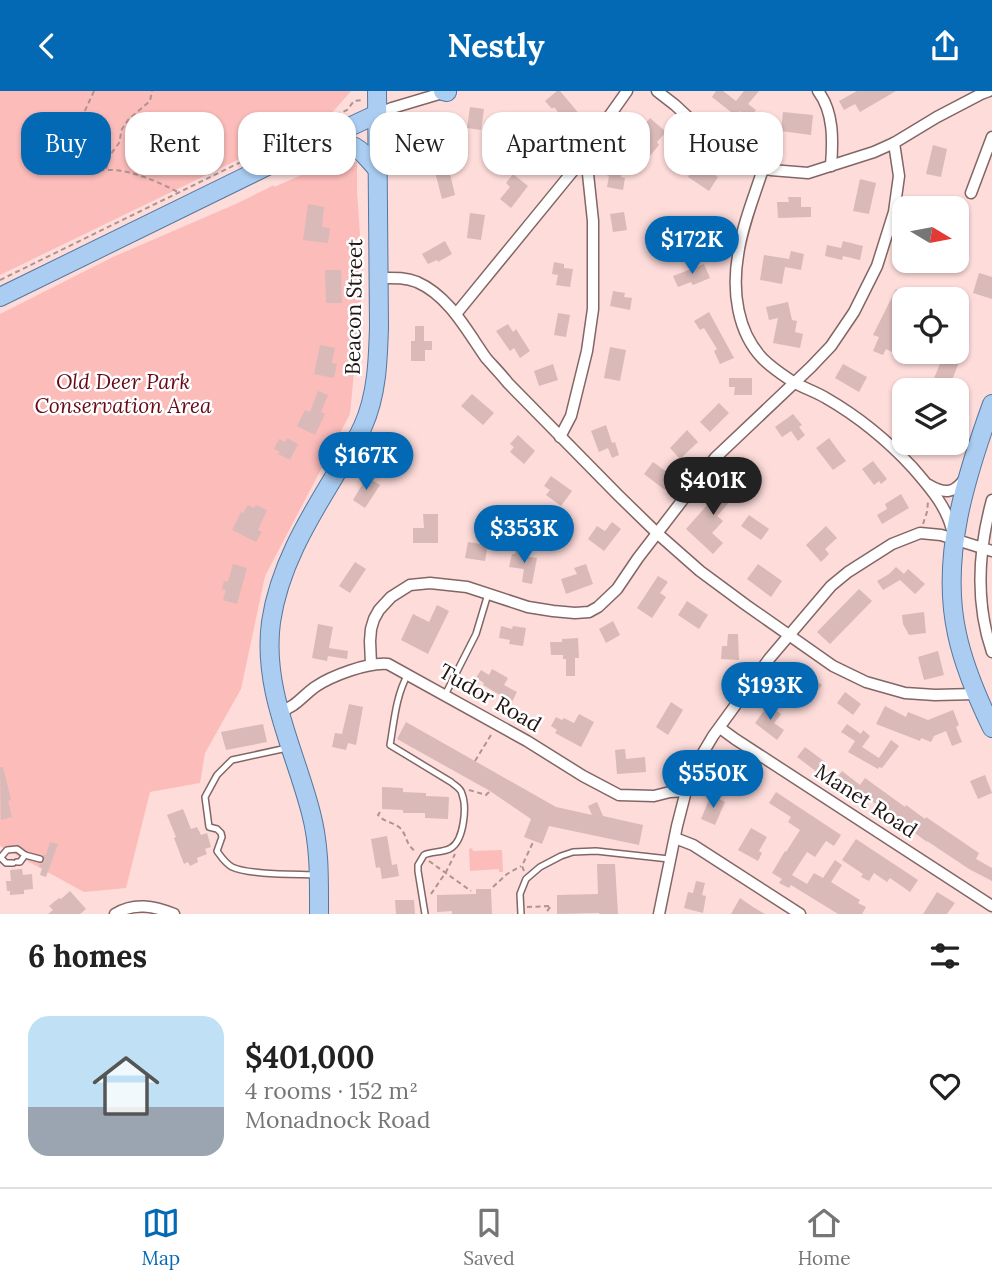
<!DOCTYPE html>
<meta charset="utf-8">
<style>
body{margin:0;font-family:Lora,serif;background:#f6f6f6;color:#222;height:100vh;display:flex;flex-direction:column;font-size:26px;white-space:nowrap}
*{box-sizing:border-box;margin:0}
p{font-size:23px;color:#767676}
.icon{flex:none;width:38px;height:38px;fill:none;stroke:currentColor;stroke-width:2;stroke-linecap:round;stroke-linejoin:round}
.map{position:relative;height:823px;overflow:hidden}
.panel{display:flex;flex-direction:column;background:#fff;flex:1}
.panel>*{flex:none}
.banner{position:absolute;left:21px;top:21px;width:950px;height:63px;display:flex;gap:14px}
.needle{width:46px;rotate:100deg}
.buttons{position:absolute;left:892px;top:105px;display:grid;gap:14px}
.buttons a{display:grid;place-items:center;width:77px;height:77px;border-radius:14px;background:#fff;box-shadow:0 2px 5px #0004;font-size:35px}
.price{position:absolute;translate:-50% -60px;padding:0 16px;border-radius:24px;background:#0469b5;color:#fff;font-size:23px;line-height:46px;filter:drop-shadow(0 2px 4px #0008)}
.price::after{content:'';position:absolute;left:50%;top:42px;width:21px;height:16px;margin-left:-10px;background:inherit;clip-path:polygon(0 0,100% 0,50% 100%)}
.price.selected{background:#222;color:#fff}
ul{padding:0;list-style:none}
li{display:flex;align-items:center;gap:21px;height:175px;padding:0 28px}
li span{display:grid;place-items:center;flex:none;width:196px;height:140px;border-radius:21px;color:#555}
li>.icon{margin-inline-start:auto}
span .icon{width:84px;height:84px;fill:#fffc;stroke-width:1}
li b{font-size:30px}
h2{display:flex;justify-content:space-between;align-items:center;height:84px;padding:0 28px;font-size:30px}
.tag{padding:0 24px;border-radius:21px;background:#fff;box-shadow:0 2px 5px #0004;font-size:24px;line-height:63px}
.tag.selected{background:#0469b5;color:#fff}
header{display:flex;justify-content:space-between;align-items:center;height:91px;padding:0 28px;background:#0469b5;color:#fff;font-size:32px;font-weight:800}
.dock{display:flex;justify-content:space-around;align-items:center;height:98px;border-top:2px solid #e0e0e0;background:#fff;font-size:19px;color:#767676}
.dock a{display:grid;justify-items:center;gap:4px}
.dock .selected{color:#0469b5}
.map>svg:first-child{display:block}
.green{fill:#fbbcba}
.building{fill:#d9bab8}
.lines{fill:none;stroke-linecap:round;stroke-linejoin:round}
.lane-casing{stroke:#826665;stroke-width:8}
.street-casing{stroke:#826665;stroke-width:13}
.primary-casing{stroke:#55779e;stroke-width:20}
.path{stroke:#ad9493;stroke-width:2;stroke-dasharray:5 3.5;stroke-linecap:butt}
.lane{stroke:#fff;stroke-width:5}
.street{stroke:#fff;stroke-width:10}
.primary{stroke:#aacdf1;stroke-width:18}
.labels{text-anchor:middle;stroke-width:5;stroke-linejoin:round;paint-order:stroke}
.street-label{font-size:21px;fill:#211615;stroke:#fff}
.park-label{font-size:21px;font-style:italic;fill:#690917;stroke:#fff}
</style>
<header><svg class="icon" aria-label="back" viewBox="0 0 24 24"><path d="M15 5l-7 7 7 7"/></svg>Nestly<svg class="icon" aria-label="share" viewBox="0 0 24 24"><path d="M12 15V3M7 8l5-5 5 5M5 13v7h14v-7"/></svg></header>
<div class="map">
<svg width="992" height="823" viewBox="0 0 992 823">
<rect width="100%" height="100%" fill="#fddcda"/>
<!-- green -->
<g class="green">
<path d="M0,0H351L330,24L0,184Z"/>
<path d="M343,71H357V101L363,187L350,323L265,485L241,598L205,662L200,692L150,701L126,797L84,801L0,755V223L113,166L238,112L274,94V96L327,73Z"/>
<path d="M472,757L473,760L502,759L503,781H499V778L470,780L469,758Z"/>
</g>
<!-- building -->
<g class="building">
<path d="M557,0H560L581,25L569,35L554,16L552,18L545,10Z"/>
<path d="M716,0H723L736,10L744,0H759L748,13L756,19L749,27L740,20L736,25L712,6Z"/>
<path d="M857,0H896L860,21L855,13L844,19L839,10Z"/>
<path d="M470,16L484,18L481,39L467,37Z"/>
<path d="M783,21L813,24L811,44L781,40Z"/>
<path d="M650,27L666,41L657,51L659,54L649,66L641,59L649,49L639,40Z"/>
<path d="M543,51L552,58L540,74L537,71L533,76L519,66L526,57L533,63Z"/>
<path d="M933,54L947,58L941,86L926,83Z"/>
<path d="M609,65L624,68L621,86L625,87L623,99L607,96L609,85L606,84Z"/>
<path d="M697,72L718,86L709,100L688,86Z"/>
<path d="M449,78L455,104L442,108L435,81Z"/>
<path d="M513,83L528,95L511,117L500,108L510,96L506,92Z"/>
<path d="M860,88L876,92L869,123L853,120Z"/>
<path d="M788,106H801V116H811V126L778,127L777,111H789Z"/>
<path d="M308,113L324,116L322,136L330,137L328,152L303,149Z"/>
<path d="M624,121L627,139L613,141L610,123Z"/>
<path d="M470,122L485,124L481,149L467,147Z"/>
<path d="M445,150L452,163L438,171L437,169L428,173L422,163Z"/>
<path d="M843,150L863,155L860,169L843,165L842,169L825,165L827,154L841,157Z"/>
<path d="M791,160L804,163L801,179L785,176L782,193L760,189L764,164L789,168Z"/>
<path d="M554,171L564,173V177L573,178L570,196L556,194L558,184L552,183Z"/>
<path d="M704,173L710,187L693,194L691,191L678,196L673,185Z"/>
<path d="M325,179H341L342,212H326Z"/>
<path d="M979,182L992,186V208L973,202Z"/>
<path d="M896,198L905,202V220L893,244L899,246L892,261L886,258L883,264L873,260L879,246L873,244Z"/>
<path d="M613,200L625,202L624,206L632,207L630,219L610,215Z"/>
<path d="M788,211L792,229L797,230L795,241L803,243L800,257L773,252L778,227L769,229L766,216Z"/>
<path d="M709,221L734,267L720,273L714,260L717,258L704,237L700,239L694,230Z"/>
<path d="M558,222L570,224L566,246L554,244Z"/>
<path d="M508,233L513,241L516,238L530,260L520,267L514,257L510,260L496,240Z"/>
<path d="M415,235H424V250H432V259H425V270H411V250H415Z"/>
<path d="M320,254L335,257L332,272L337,273L334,287L314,283Z"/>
<path d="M610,256L626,259L620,290L604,287Z"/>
<path d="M945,261L955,263L954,266L960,269L948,299L932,292Z"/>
<path d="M553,273L558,289L539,295L534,280Z"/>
<path d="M843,273L867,286L859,301L835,287Z"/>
<path d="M729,287H752V304H734L735,296H729Z"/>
<path d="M318,300L328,304L321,321L325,323L315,344L297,335L305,319L310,321Z"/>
<path d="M472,303L494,322L483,334L461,315Z"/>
<path d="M719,312L729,322L710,341L700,331Z"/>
<path d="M793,323L802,334L799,336L805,344L798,350L791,340L782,346L775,336Z"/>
<path d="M606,334L612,352L615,351L619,364L612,367L608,357L599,361L591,340Z"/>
<path d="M687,339L698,351L680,368L670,357Z"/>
<path d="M389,344L406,352L400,363L395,361L394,363L391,361L389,366L382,363L385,358L382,357Z"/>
<path d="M518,344L535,360L524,373L510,361L514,356L510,353Z"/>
<path d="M287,347L298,353L290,369L278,363L280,361L274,358L279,348L285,351Z"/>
<path d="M829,347L846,370L833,379L816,357Z"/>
<path d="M873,370L887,388L881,393L879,390L874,394L862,378Z"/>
<path d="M653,371L674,386L665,399L644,383Z"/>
<path d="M551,385L572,400L561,415L546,404L550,399L544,395Z"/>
<path d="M367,386L380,394L365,417L353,409Z"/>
<path d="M731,387L742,397L717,425L723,430L712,442L723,452L713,463L686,438Z"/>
<path d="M901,403L909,417L882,433L877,424L887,418L885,413Z"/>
<path d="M248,414L254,417L256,414L267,419L258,439L262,441L256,451L232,439L241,421L243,422Z"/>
<path d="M423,423H438V452H413V437H424Z"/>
<path d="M749,424L769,438L761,449L741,435Z"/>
<path d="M612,431L621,438L604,460L588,448L597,435L605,440Z"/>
<path d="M826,435L837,447L825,458L829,463L821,471L806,454Z"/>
<path d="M468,451L488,454L485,470L465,467Z"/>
<path d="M516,456L524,457L522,465L537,467L532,493L522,491L524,478L509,476L512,463H515Z"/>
<path d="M355,471L366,478L350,502L339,495Z"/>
<path d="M233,473L247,477L237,513L223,509L226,499L222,498L224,490L228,491Z"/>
<path d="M586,473L593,493L566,503L561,488L577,483L574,477Z"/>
<path d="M758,473L782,490L771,506L747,488Z"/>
<path d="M896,476L904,483L908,478L925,493L915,503L900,489L883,499L877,490L889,483Z"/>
<path d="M658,485L668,491L660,502L666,506L652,527L637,517Z"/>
<path d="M859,498L872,510L830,553L817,541Z"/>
<path d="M687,510L708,524L699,538L678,524Z"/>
<path d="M437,514L449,520L428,563L401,549L413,523L429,531Z"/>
<path d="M924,521L926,542L909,544L903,533L902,524Z"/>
<path d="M613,530L620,544L606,552L599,538Z"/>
<path d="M318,533L333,536L329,557L348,560L347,568L328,565L327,570L312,567Z"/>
<path d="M501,535L512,538L513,535L526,537L523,555L509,553L510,549L499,547Z"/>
<path d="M728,543H738L739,569L721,568L722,555H727Z"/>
<path d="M578,547L579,567H575V585H566V568H563V564H551L550,551H562V548Z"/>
<path d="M938,560L944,584L924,589L918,566Z"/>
<path d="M797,575L822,594L816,602L803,592L793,605L781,596Z"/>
<path d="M492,578L508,587L504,594L517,601L512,611L483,594L484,592L476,587L481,579L489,584Z"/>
<path d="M845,601L861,613L853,624L837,612Z"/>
<path d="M671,611L683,619L668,644L656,636Z"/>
<path d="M349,613L363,616L356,654L348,652L346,659L332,656L335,642L342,643Z"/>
<path d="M768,614L781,623L774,632L784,639L777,649L755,632Z"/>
<path d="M885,615L906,626L908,621L928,629L953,619L959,634L956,636L962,651L952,655L946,640L934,645L931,651L921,647L920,650L876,633Z"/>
<path d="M579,623L594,631L581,656L555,642L557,639L551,635L556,626L562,629L564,627L574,632Z"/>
<path d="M406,631L556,716L592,724L588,715L597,711L603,725L643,734L639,754L549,735L542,753L524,746L531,728L490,700L397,648Z"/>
<path d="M263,633L267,651L226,659L221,641Z"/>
<path d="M847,633L861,643L863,639L870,645L862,656L879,667L891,649L899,655L882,677L879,676L878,678L848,661L855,650L841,641Z"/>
<path d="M805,656L825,671L817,681L797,666Z"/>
<path d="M625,658L626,668L645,666L646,681L617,683L615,659Z"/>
<path d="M727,668L749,682L741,695L718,681Z"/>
<path d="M0,676H3L11,709L8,710L12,726L1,729Z"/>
<path d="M842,680L860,694L865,687L905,716L906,714L925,728L926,726L979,762L976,768L992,777V790L969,778L927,750V751L868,707L865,711L854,704L835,689Z"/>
<path d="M985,684L992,702L978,708L970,690Z"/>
<path d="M382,696L403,697V701L426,702V705L449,706L448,728L425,727V722H403V719L382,718Z"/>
<path d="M776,701L841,744L834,755L826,750L815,766L807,761L792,784L807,793L814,782L823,787L835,769L842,774L831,791L860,809L858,812L866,816L862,823H838L791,794L789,797L779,792L782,788L772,782L785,760L786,761L800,739L788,731L791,726L769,712Z"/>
<path d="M711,704L725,711L715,734L701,728Z"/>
<path d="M183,718L191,738L197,736L201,744L207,742L211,756L205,758L207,763L197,767L198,771L190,775L188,771L184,773L174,747L176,746L167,724Z"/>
<path d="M751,737L767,746L759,760L762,762L758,770L738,759Z"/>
<path d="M387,745L392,774L397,773L399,785L382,788L380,776L376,777L371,748Z"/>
<path d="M856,748L918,789L910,801L890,787L887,791L874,782L869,790L861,786L863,783L842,769Z"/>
<path d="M50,751L58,753L46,786L40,784L42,777L39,776L40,773L45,770L43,764H46Z"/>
<path d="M597,773H615L618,823H599V822L557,823V804L598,803Z"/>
<path d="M22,778L23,784L32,783L33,798L24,799V803L10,804V800H7L6,790H11L10,779Z"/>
<path d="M696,790L705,792L702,804L706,805L703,822L684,817L688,801L693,802Z"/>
<path d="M476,798H491L492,823H452V820L437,821V804L476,803Z"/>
<path d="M70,800L86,818L80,823H48L53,819L49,815L59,807L61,808Z"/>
<path d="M937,801L955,812L947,823H923Z"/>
<path d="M740,807L753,816L765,823H731Z"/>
<path d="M395,809H414L415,823H396Z"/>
</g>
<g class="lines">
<!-- lane casing -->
<g class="lane-casing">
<g id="lane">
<path d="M408,583C396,604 394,631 390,654L451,691C455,695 461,697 462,703C467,716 464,749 451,757C443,762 432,760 424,764L418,774V780L425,823"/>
<path d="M445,604L476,543L488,503"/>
<path d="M287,657L232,669L217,684L205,706L209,736L217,738L221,742L222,746L217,760C222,767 225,772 232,776C249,784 296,783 317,784"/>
<path d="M25,764L40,768"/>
<path d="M0,766L6,772H13"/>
<path d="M1,766L7,759L17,758L25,764L20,771H17"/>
<path d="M521,823L520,803L526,788L540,776L561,765L573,761L596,760L669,768"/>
</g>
</g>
<!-- street casing -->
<g class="street-casing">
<g id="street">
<path d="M657,0L675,14L704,41L740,68L756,76L771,79L808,82L874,61L894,52L937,26L981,3L989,0"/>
<path d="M818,0C834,21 833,50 831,75"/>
<path d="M377,23L392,17L449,0"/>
<path d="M763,78C754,106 742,135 738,164C732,200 737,241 763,268C772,277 783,284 793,291C804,297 816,301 826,307C859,326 888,350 913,377C929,396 946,414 952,439"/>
<path d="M971,102L992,46"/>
<path d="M379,187C392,187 404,186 417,191C449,205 467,240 486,267C493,275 501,283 508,292L618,404L658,443L700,480L746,514L833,575L866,591L905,602L935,604L975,603"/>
<path d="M456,223L586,64L598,41L627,0"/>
<path d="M560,346L571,325L587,260L593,218V130L586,64"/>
<path d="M929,394C944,403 955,403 965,387"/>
<path d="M992,409C978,460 975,511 992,561"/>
<path d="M371,573L370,550L371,538L374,528L379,519L391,506L410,494L430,492L467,496L528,516L553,520L575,522L589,521L598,516L617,498L638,467L715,367L811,276L831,255L854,221L877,175L894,121L899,85L894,52"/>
<path d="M279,621C297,615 300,607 315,596C331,585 368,571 388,573L527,650L583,685L619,704L654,705L670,701L686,700"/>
<path d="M720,637L735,648L992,815"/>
<path d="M675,747L693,754L800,823"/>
<path d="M115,823C134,811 154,815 174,823"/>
<path d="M659,823L677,735L686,700L694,677L713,645L769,568L831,495L848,481L892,453L920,442L941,444L992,460"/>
</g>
</g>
<!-- primary casing -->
<g class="primary-casing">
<g id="primary">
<path d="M443,0L447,1"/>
<path d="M322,51C356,53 355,52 377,78"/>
<path d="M0,206L298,60L377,23"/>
<path d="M992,313C966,385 940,466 957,543C964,576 977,606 992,637"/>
<path d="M319,823C319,789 320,756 311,722C295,659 262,599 271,531C279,477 306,432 334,386C344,369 355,353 363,335C377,304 378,269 379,236L377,0"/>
</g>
</g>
<!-- path -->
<g class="path">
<path d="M94,0L83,24L70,62L94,80C124,75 152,88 178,101"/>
<path d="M106,78L110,64L119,52L122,38L128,29L150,10L152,0"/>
<path d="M0,189L347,19L354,10L364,9"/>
<path d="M923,433L927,421L928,411"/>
<path d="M475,670L491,644"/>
<path d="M469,699L486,704L490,700"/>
<path d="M380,721L378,724C384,731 392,731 399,736C408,744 404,752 416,761"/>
<path d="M429,770L471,800"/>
<path d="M524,780L522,775L534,749"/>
<path d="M493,796L507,783L521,775"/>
<path d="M431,803L446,781L455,763"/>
<path d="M527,816L551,815L545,823"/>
</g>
<!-- lane -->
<use href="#lane" class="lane"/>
<!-- street -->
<use href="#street" class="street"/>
<!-- primary -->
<use href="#primary" class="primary"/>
</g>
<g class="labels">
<!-- street labels -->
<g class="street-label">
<text transform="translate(354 216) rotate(-89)" y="7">Beacon Street</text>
<text transform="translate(490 607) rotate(30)" y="7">Tudor Road</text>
<text transform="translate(866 710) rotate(33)" y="7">Manet Road</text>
</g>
<!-- park labels -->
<g class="park-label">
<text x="123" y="298">Old Deer Park<tspan x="123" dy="24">Conservation Area</tspan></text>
</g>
</g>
</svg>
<div class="buttons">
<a><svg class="needle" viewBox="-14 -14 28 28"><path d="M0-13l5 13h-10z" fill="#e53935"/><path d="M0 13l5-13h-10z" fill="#767676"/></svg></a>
<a><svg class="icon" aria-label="locate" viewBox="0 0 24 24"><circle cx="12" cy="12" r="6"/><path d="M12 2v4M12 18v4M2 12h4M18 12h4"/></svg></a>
<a><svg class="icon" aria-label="layers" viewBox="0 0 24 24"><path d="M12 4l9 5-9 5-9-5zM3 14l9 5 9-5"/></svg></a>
</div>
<b class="price" style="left:692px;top:185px">$172K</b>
<b class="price" style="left:366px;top:401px">$167K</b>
<b class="price selected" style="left:713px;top:426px">$401K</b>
<b class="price" style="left:524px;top:474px">$353K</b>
<b class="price" style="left:770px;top:631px">$193K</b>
<b class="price" style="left:713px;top:719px">$550K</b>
<div class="banner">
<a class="tag selected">Buy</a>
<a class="tag">Rent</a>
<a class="tag">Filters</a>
<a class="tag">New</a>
<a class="tag">Apartment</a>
<a class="tag">House</a>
</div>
</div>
<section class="panel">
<h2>6 homes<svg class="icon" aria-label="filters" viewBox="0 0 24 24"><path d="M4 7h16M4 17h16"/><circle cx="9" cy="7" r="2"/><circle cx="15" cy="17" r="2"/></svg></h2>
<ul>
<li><span style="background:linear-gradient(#bfe0f5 65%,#9aa5b1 0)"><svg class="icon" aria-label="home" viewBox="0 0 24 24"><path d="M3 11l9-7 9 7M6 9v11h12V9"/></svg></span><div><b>$401,000</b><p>4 rooms · 152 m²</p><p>Monadnock Road</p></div><svg class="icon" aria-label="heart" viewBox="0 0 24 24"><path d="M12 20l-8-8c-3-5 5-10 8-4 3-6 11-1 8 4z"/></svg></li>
</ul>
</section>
<nav class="dock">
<a class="selected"><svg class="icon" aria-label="map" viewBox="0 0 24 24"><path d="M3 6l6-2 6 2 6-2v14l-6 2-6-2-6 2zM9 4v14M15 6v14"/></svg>Map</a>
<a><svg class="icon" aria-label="saved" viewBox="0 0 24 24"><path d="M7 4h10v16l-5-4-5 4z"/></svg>Saved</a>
<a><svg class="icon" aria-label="home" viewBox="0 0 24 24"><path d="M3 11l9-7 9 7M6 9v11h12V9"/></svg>Home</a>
</nav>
